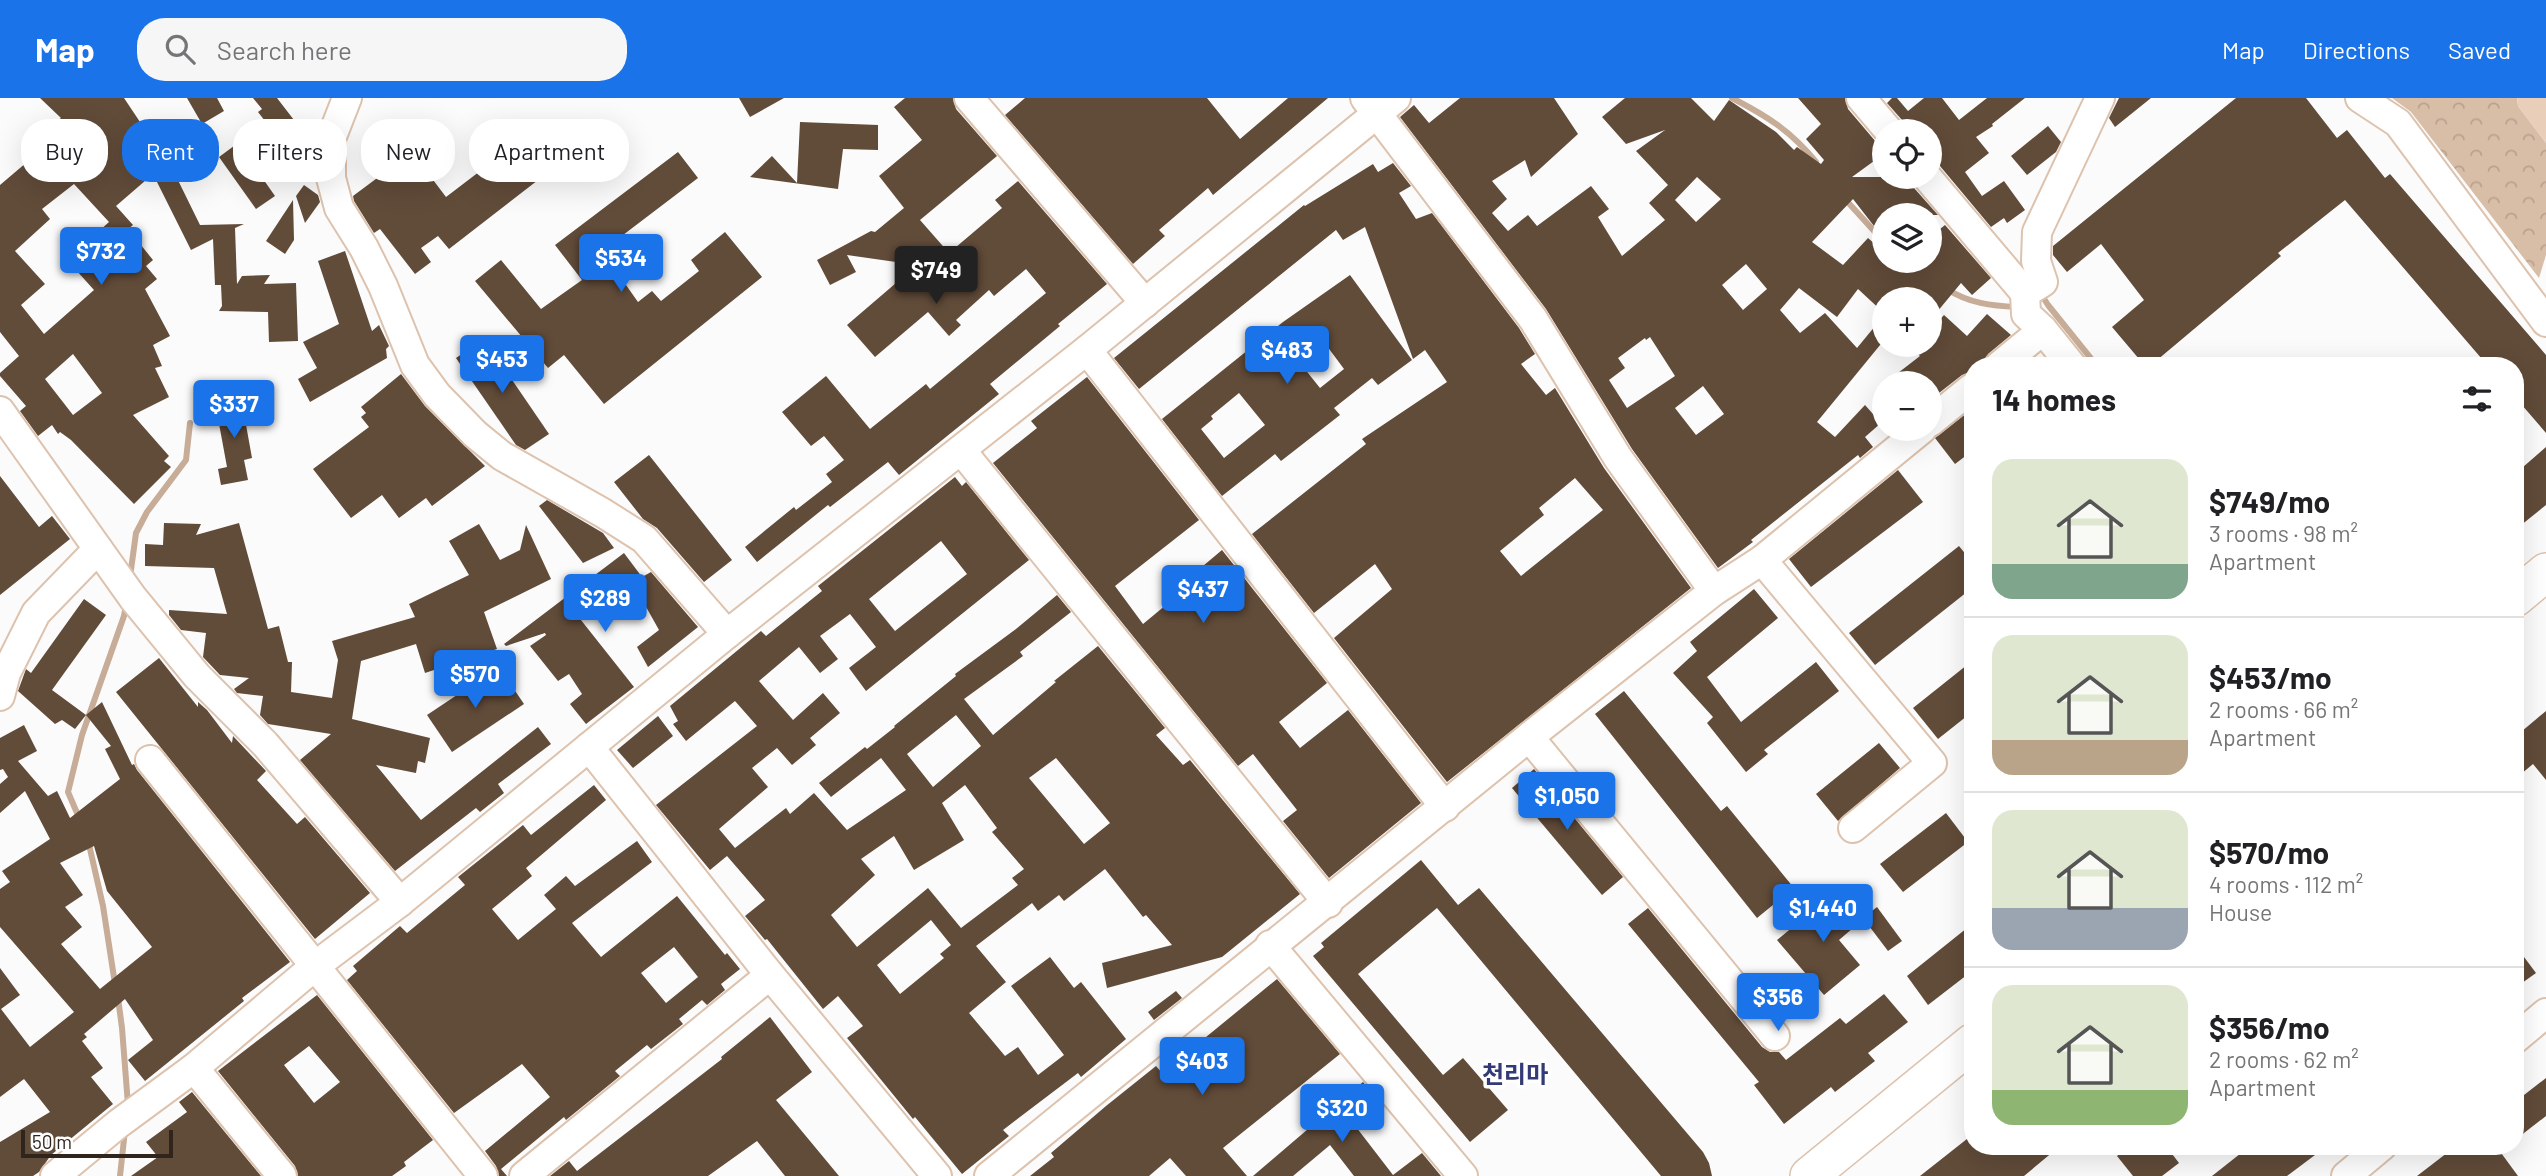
<!DOCTYPE html>
<meta charset="utf-8">
<style>
body{margin:0;font-family:Barlow,"Noto Sans KR",sans-serif;background:#f6f6f6;color:#202124;height:100vh;display:flex;flex-direction:column;font-size:26px;white-space:nowrap}
*{box-sizing:border-box;margin:0}
p{font-size:23px;color:#757577}
.icon{flex:none;width:38px;height:38px;fill:none;stroke:currentColor;stroke-width:2;stroke-linecap:round;stroke-linejoin:round}
.map{position:relative;flex:1;overflow:hidden}
.panel{position:absolute;left:1964px;top:259px;width:560px;height:798px;display:flex;flex-direction:column;background:#fff;border-radius:28px;box-shadow:0 7px 28px #0002}
.panel>*{flex:none}
.top-card{position:absolute;left:21px;top:21px;width:665px;height:63px;display:flex;gap:14px}
.tools{position:absolute;left:1872px;top:21px;display:grid;gap:14px}
.tools a{display:grid;place-items:center;width:70px;height:70px;border-radius:50%;background:#fff;box-shadow:0 7px 28px #0002;font-size:35px}
.scale{position:absolute;left:21px;bottom:18px;width:152px;box-sizing:border-box;padding-left:7px;border:4px solid #2f251d;border-top:0;font-size:19px;line-height:24px;white-space:nowrap;color:#2f251d;-webkit-text-stroke:5px #fff;paint-order:stroke}
.price{position:absolute;translate:-50% -60px;padding:0 16px;border-radius:7px;background:#1a73e8;color:#fff;font-size:23px;line-height:46px;filter:drop-shadow(0 2px 4px #0008)}
.price::after{content:'';position:absolute;left:50%;top:42px;width:21px;height:16px;margin-left:-10px;background:inherit;clip-path:polygon(0 0,100% 0,50% 100%)}
.price.active{background:#222;color:#fff}
ul{padding:0;list-style:none}
li{display:flex;align-items:center;gap:21px;height:175px;padding:0 28px}
li+li{border-top:2px solid #e0e0e0}
li span{display:grid;place-items:center;flex:none;width:196px;height:140px;border-radius:21px;color:#555}
li>.icon{margin-inline-start:auto}
span .icon{width:84px;height:84px;fill:#fffc;stroke-width:1}
li b{font-size:30px}
h2{display:flex;justify-content:space-between;align-items:center;height:84px;padding:0 28px;font-size:30px}
.pill{padding:0 24px;border-radius:28px;background:#fff;box-shadow:0 7px 28px #0002;font-size:24px;line-height:63px}
.pill.active{background:#1a73e8;color:#fff}
header{display:flex;align-items:center;gap:42px;box-sizing:border-box;height:98px;padding:0 35px;background:#1a73e8;color:#fff}
header strong{font-size:33px}
nav{display:flex;gap:38px;margin-inline-start:auto;font-size:24px}
.search{width:490px;height:63px;background:#f6f6f6;display:flex;align-items:center;gap:18px;box-sizing:border-box;padding:0 24px;border-radius:28px;color:#757577;font-size:26px}
.map>svg:first-child{display:block}
.forest{fill:url(#forest-crowns)}
.park{fill:#e9cfba}
.lines{fill:none;stroke-linecap:round;stroke-linejoin:round}
.stream{stroke:#c7ac97;stroke-width:6}
.building{fill:#614b39;fill-rule:evenodd}
.minor-casing{stroke:#ddc3ae;stroke-width:32}
.major-casing{stroke:#ddc3ae;stroke-width:40}
.minor{stroke:#fff;stroke-width:28}
.major{stroke:#fff;stroke-width:37}
.labels{text-anchor:middle;stroke-width:7;stroke-linejoin:round;paint-order:stroke}
.district-label{font-size:24px;font-weight:bold;fill:#343a76;stroke:#fff}
</style>
<header>
<strong>Map</strong>
<div class="search"><svg class="icon" aria-label="search" viewBox="0 0 24 24"><circle cx="10" cy="10" r="6"/><path d="M15 15l6 6"/></svg>Search here</div>
<nav><a>Map</a><a>Directions</a><a>Saved</a></nav>
</header>
<div class="map">
<svg width="2546" height="1078" viewBox="0 0 2546 1078">
<defs>
<pattern id="forest-crowns" width="20" height="18" patternUnits="userSpaceOnUse" patternTransform="scale(1.75)"><rect width="20" height="18" fill="#d8bda7"/><path d="M2 6a3 3 0 1 1 6 0M12 15a3 3 0 1 1 6 0" fill="none" stroke="#baa28f"/></pattern>
</defs>
<rect width="100%" height="100%" fill="#fbfbfb"/>
<!-- forest -->
<path class="forest" d="M2392,0H2517L2518,8L2546,45V157L2539,180L2411,14Z"/>
<!-- park -->
<path class="park" d="M2517,0H2546V45L2518,8Z"/>
<g class="lines">
<!-- stream -->
<g class="stream">
<path d="M1732,0C1767,18 1791,33 1816,64"/>
<path d="M1844,100L1885,145"/>
<path d="M1947,191C1968,205 1992,208 2017,209"/>
<path d="M2039,193L2048,207L2097,268"/>
<path d="M130,479L136,435L147,414L186,362L190,325"/>
<path d="M80,722L68,694L82,637L124,518L126,507"/>
<path d="M88,742L103,808L115,886"/>
<path d="M118,900L122,930L128,1007"/>
<path d="M120,1078L125,1032"/>
</g>
</g>
<!-- building -->
<g class="building">
<path d="M40,0H124L160,54L164,50L176,65L171,68L200,127L244,126L235,130L237,186L242,178L270,177L264,186L296,185L298,243L269,244L268,214L219,213L222,208L221,187H215L213,141L191,152L153,76L116,108L133,127L128,131L153,162L146,168L157,181L145,191L170,238L153,247L162,268L155,270L169,299L133,317L169,358L164,363L171,369L134,406L71,342L60,334L58,336L52,327L38,338L20,313L26,308L0,278V275L19,258L0,234V87L40,53L32,42L61,20ZM74,86L109,124L67,162L94,192L44,236L21,207L45,186L15,153L50,121L42,111ZM73,256L102,295L73,317L45,281Z"/>
<path d="M187,0H217L224,13L202,26Z"/>
<path d="M253,0H277L314,48L313,58L300,68L258,14L262,11Z"/>
<path d="M739,0H784L750,19Z"/>
<path d="M905,0H953L956,11L997,58L920,122L949,155L1002,110L995,102L1018,83L1107,186L1058,226L1060,228L990,286L999,296L899,377L888,364L830,409L828,407L757,464L745,449L794,409L796,412L832,384L826,376L844,362L824,338L811,348L782,314L826,278L870,331L926,286L930,291L1046,195L1026,171L994,198L989,192L956,222L961,227L949,238L928,214L875,259L847,227L917,167L847,157L856,174L830,187L817,162L871,133L875,134L904,110L879,78L922,42L894,9Z"/>
<path d="M1025,0H1207L1240,41L1288,0H1328L1213,97L1208,90L1159,132L1165,138L1133,166L1005,17Z"/>
<path d="M1460,0H1554L1578,36L1531,79L1525,62L1492,83L1507,101L1492,115L1508,133L1528,117L1537,128L1591,88L1609,111L1598,119L1622,158L1665,122L1649,105L1668,87L1636,53L1665,32L1626,46L1602,19L1625,0H1691L1714,23L1729,2L1776,34L1794,52L1797,49L1821,66L1824,62L1806,41L1821,26L1798,0H1845L1848,11L1876,44L1885,49V55L1852,79H1911L1914,90L1938,117H1885L1874,128L1853,101L1812,144L1843,167L1868,140L1885,155V163H1930V139L1945,127L1991,180L1972,197L1961,185L1937,214L1930,209V201H1885V241L1817,324L1835,339L1865,307L1881,325L1865,339L1873,349L1860,360L1858,357L1751,442L1753,444L1718,470L1632,351L1546,211L1400,19L1414,7L1429,25ZM1697,79L1721,101L1696,124L1675,102ZM1746,166L1767,191L1743,212L1722,187ZM1799,190L1837,219L1858,191L1885,216L1857,250L1825,215L1800,235L1780,212ZM1650,239L1675,278L1627,310L1609,282L1625,270L1618,260L1645,240L1646,242ZM1703,288L1724,316L1696,337L1675,310Z"/>
<path d="M1892,0H1897L1908,13L1924,0H1942L1959,22L1987,0H2025L1992,26L1993,28L1976,39L1989,55L1965,74L1982,98L2004,83L2025,112L2007,125L2004,120L1991,129L1940,68L1930,63V33H1905L1902,22L1887,5Z"/>
<path d="M2119,0H2151L2115,29L2109,20Z"/>
<path d="M2236,0H2306L2337,40L2347,32L2385,80L2390,76L2546,257V335L2515,299V268H2488L2345,102L2278,155L2281,158L2150,268H2145L2112,229L2144,202L2101,146L2067,174L2053,157V148Z"/>
<path d="M800,24L878,27V52L843,51L838,91L750,79L772,58L797,85Z"/>
<path d="M2048,28L2061,44L2056,54L2027,77L2011,58Z"/>
<path d="M538,29L547,41L557,34L573,55L449,151L438,138L421,150L431,164L415,176L380,131L374,135L354,103L353,98L412,54L446,99Z"/>
<path d="M238,45L275,98L256,111L219,59Z"/>
<path d="M678,54L698,80L602,153L638,204L652,193L661,203L699,173L691,162L725,134L762,179L604,306L564,257L548,270L475,183L501,162L541,211L582,182L555,147Z"/>
<path d="M1393,65L1411,88L1399,95L1416,121L1432,115L1519,230L1535,256L1521,266L1546,297L1555,290L1604,370L1691,490L1447,684L1334,540L1392,491L1375,466L1314,515L1252,436L1366,346L1362,341L1447,284L1425,252L1413,261L1365,129L1343,142L1336,132L1139,291L1114,260L1304,107L1305,108L1373,66L1378,74ZM1575,380L1603,412L1521,478L1500,453L1544,417L1539,410Z"/>
<path d="M304,87L318,97L320,104L305,125L296,98Z"/>
<path d="M293,102L294,142L285,156L266,143Z"/>
<path d="M345,153L372,233L379,227L389,248L386,251L387,260L310,304L298,281L317,270L303,244L339,226L318,163Z"/>
<path d="M1350,177L1412,262L1378,287L1372,280L1334,310L1340,317L1281,363L1275,356L1222,398L1162,321L1283,224ZM1318,236L1344,271L1320,290L1292,255ZM1239,295L1265,327L1224,360L1201,331L1213,321L1211,318Z"/>
<path d="M1987,216L2011,237L1988,256L1983,268H1972V274L1962,277L1930,302V285H1885L1920,258L1908,247H1930V232L1944,217L1967,238Z"/>
<path d="M484,241L549,336L525,352L516,347L456,260Z"/>
<path d="M401,276L425,308L485,368L432,408L426,400L399,420L382,397L351,420L313,371L369,329L361,319L366,315L361,309Z"/>
<path d="M1087,279L1199,422L1115,488L1143,526L1207,473L1203,468L1222,452L1327,585L1279,624L1300,650L1348,612L1421,705L1329,780L1283,723L1297,712L1253,656L1238,668L993,365L1037,330L1031,323Z"/>
<path d="M241,299L252,360L244,362L248,382L221,387L218,371L227,369L215,304Z"/>
<path d="M1972,311V353L1955,366L1935,340Z"/>
<path d="M2546,349V407L2515,432V376Z"/>
<path d="M649,357L732,462L704,484L657,430L643,421L614,384Z"/>
<path d="M1898,372L1923,404L1811,489L1789,461Z"/>
<path d="M0,378L39,429L52,418L70,441L0,497Z"/>
<path d="M955,379L962,388L966,384L1029,462L866,593L849,570L876,549L850,516L820,538L838,561L820,575L799,549L759,583L793,622L823,595L840,615L810,640L816,647L792,667L777,650L752,670L768,689L719,731L735,750L786,710L790,716L814,695L847,732L906,692L881,660L831,699L819,685L865,649L867,651L895,629L894,628L956,578L955,576L1016,531L1057,497L1071,514L1020,554L1023,558L964,601L993,637L1056,584L1054,583L1098,548L1165,630L1156,637L1183,667L1190,662L1300,796L1222,859L1107,890L1102,865L1172,847L1146,817L1143,819L1105,771L1064,803L1059,797L1038,813L1032,805L976,848L1006,884L969,915L1005,958L1018,949L1038,977L1064,957L1011,888L1050,859L1074,890L1081,884L1126,941L1081,979L1078,975L1003,1032L1009,1038L962,1076L915,1019L913,1021L847,940L863,928L838,898L823,911L767,841L765,842L745,818L765,802L727,758L710,772L656,707L757,628L735,603L686,643L673,626L678,623L670,608L761,533L766,538L822,493L818,488ZM941,443L967,476L895,533L869,501ZM956,617L981,648L933,689L907,656ZM1056,660L1110,725L1084,746L1029,680ZM965,687L997,730L992,734L1024,771L1012,780L1018,787L961,830L928,790L857,849L831,817L875,777L861,761L894,738L914,772L964,742L942,705ZM931,822L951,847L940,856L944,860L900,896L877,867Z"/>
<path d="M547,402L603,435L614,450L583,465L539,408Z"/>
<path d="M164,425L201,426L196,437L239,425L268,531L279,528L288,564H292L291,594L332,600L338,562L332,543L415,519L409,506L469,477L449,443L479,426L500,462L520,452L526,427L551,481L484,514L497,551L425,575L416,546L361,563L352,621L430,640L425,665L418,663L416,675L376,667L421,722L538,629L551,646L498,686L504,695L480,714L476,710L395,773L300,662L331,636L268,626L260,617L263,598L237,595L234,591L249,580L220,577L203,559L206,535L181,532L169,517V512L227,516L214,470L145,468V446L163,447Z"/>
<path d="M1959,448L1972,464V490L1875,567L1849,535Z"/>
<path d="M624,455L642,479L651,474L698,529L648,569L637,549L659,532L645,507L621,521L607,495L577,517L634,589L586,626L570,606L582,596L569,576L558,583L530,548L546,537L545,535L506,548L504,546Z"/>
<path d="M1754,491L1778,520L1707,579L1741,624L1816,564L1839,593L1764,652L1768,656L1746,674L1707,625L1713,619L1673,575L1697,553L1690,544Z"/>
<path d="M84,501L106,517L52,592L86,617L75,631L62,622L55,626L18,593L26,571L31,575Z"/>
<path d="M159,560L198,609V604L207,612L232,645L233,638L266,673L257,682L297,726L305,719L370,795L315,841L116,594Z"/>
<path d="M1972,563V614L1938,641L1913,610Z"/>
<path d="M499,569L524,606L452,654L427,617Z"/>
<path d="M1624,593L1721,713L1727,708L1794,790L1757,820L1595,616Z"/>
<path d="M102,604L132,667L134,666L137,672L290,864L242,900L244,903L145,983L128,962L153,942L125,901L84,936L87,939L82,943L103,970L91,979L113,1006L51,1057L39,1074L33,1078H0V1044L50,1014L24,981L0,999V870L20,897L1,911L30,949L74,914L0,829V791L10,784L2,773L50,741L25,693L0,715V686L8,679L3,671L0,672V640L24,627L37,653L18,663L48,698L57,693L70,720L120,681L105,651L111,648L86,617ZM94,748L107,793L152,849L100,891L61,846L82,829L65,809L83,797L60,765Z"/>
<path d="M2546,613V682L2533,666L2515,681V639Z"/>
<path d="M658,618L673,638L633,670L617,652Z"/>
<path d="M1879,645L1900,670L1838,723L1816,696Z"/>
<path d="M1534,671L1623,779L1602,797L1512,690Z"/>
<path d="M594,687L606,702L526,770L532,778L492,811L518,842L556,811L544,797L566,778L575,788L637,743L652,764L572,825L601,859L677,798L725,857L727,855L740,871L721,886L725,892L707,907L702,902L679,921L683,926L651,951L647,947L615,973L620,978L566,1022L564,1019L501,1071L507,1078H499L496,1068L485,1053L550,999L522,966L454,1015L347,882L357,873L353,868L400,828L407,835L465,787L458,779L523,727L531,737ZM674,849L698,879L666,905L641,875Z"/>
<path d="M1946,715L1968,744L1903,794L1880,766Z"/>
<path d="M1421,762L1458,807L1479,790L1703,1054L1709,1065L1712,1078H1661L1437,810L1358,876L1443,977L1463,960L1508,1012L1470,1044L1313,858L1324,849L1321,845Z"/>
<path d="M1835,794L1860,824L1839,842L1860,867L1824,897L1777,842Z"/>
<path d="M1877,809L1902,843L1888,853L1863,820Z"/>
<path d="M1648,810L1762,949L1770,954H1779L1786,962L1840,920L1846,926L1884,896L1908,924L1868,955L1875,963L1835,994L1831,989L1784,1026L1754,987L1759,984L1628,826Z"/>
<path d="M1972,826V873L1928,907L1907,878Z"/>
<path d="M2515,847L2536,875L2515,890Z"/>
<path d="M1277,881L1340,956L1223,1050L1247,1078H1186L1170,1060L1149,1078H1030L1054,1059L1051,1055L1106,1008L1156,968L1162,975Z"/>
<path d="M1176,893L1182,900L1154,922L1148,914Z"/>
<path d="M317,897L433,1042L404,1064L406,1068L392,1078H298L295,1068L218,973ZM309,948L340,984L314,1005L284,967Z"/>
<path d="M770,919L812,974L776,1002L839,1078H785L757,1043L708,1078H550L569,1063L577,1073L722,961L721,959Z"/>
<path d="M2546,980V1018L2515,1042V1004Z"/>
<path d="M1363,984L1379,1004L1353,1025L1393,1077L1422,1055L1441,1078H1354L1330,1047L1293,1078H1253Z"/>
<path d="M192,994L261,1078H131L158,1059L146,1044L187,1014L179,1004Z"/>
<path d="M1972,1037V1048H2060L2024,1078H1920Z"/>
<path d="M2129,1048H2166L2179,1065L2162,1078H2133L2117,1058Z"/>
<path d="M2250,1048H2327L2287,1078H2212Z"/>
<path d="M2456,1048H2496L2518,1078H2417Z"/>
</g>
<g class="lines">
<!-- minor casing -->
<g class="minor-casing">
<g id="minor">
<path d="M347,0L331,41V80L339,110L364,150L383,188L415,267L437,297L475,336L502,358L603,415L644,441L727,536"/>
<path d="M969,0L1145,205"/>
<path d="M1365,0L1533,221L1618,360L1714,493"/>
<path d="M1861,0L1889,33"/>
<path d="M2360,0L2398,25L2546,224"/>
<path d="M1927,79L2025,195"/>
<path d="M2043,232L2072,268"/>
<path d="M1087,252L1445,709"/>
<path d="M1999,268L2043,232L2026,216L2025,195L2043,184L2036,163L2037,134L2100,0"/>
<path d="M0,313L133,500L197,578L265,646L400,804"/>
<path d="M1930,324L1972,290"/>
<path d="M961,352L1328,805"/>
<path d="M1762,462L1932,665L1853,730"/>
<path d="M0,598L6,575L36,515L98,451"/>
<path d="M1529,639L1775,938"/>
<path d="M589,649L770,877L937,1078"/>
<path d="M150,662L483,1078"/>
<path d="M1270,847L1463,1078"/>
<path d="M2515,941L2546,915"/>
<path d="M194,970L282,1078"/>
<path d="M55,1078L118,1026L194,970L315,868L400,804L727,536L1087,252L1396,0"/>
<path d="M524,1078L770,877"/>
<path d="M989,1078L1529,639L1714,493L1762,462L1922,331"/>
<path d="M2346,1078L2382,1048"/>
</g>
</g>
<!-- major casing -->
<g class="major-casing">
<g id="major">
<path d="M2515,500L2546,474"/>
<path d="M1809,1078L1972,945"/>
</g>
</g>
<!-- minor -->
<use href="#minor" class="minor"/>
<!-- major -->
<use href="#major" class="major"/>
</g>
<g class="labels">
<!-- district labels -->
<g class="district-label">
<text x="1515" y="985">천리마</text>
</g>
</g>
</svg>
<div class="tools">
<a><svg class="icon" aria-label="locate" viewBox="0 0 24 24"><circle cx="12" cy="12" r="6"/><path d="M12 2v4M12 18v4M2 12h4M18 12h4"/></svg></a>
<a><svg class="icon" aria-label="layers" viewBox="0 0 24 24"><path d="M12 4l9 5-9 5-9-5zM3 14l9 5 9-5"/></svg></a>
<a>+</a>
<a>−</a>
</div>
<div class="scale">50 m</div>
<b class="price" style="left:101px;top:189px">$732</b>
<b class="price" style="left:621px;top:196px">$534</b>
<b class="price active" style="left:936px;top:208px">$749</b>
<b class="price" style="left:1287px;top:288px">$483</b>
<b class="price" style="left:502px;top:297px">$453</b>
<b class="price" style="left:234px;top:342px">$337</b>
<b class="price" style="left:1203px;top:527px">$437</b>
<b class="price" style="left:605px;top:536px">$289</b>
<b class="price" style="left:475px;top:612px">$570</b>
<b class="price" style="left:1567px;top:734px">$1,050</b>
<b class="price" style="left:1823px;top:846px">$1,440</b>
<b class="price" style="left:1778px;top:935px">$356</b>
<b class="price" style="left:1202px;top:999px">$403</b>
<b class="price" style="left:1342px;top:1046px">$320</b>
<div class="top-card">
<a class="pill">Buy</a>
<a class="pill active">Rent</a>
<a class="pill">Filters</a>
<a class="pill">New</a>
<a class="pill">Apartment</a>
</div>
<section class="panel">
<h2>14 homes<svg class="icon" aria-label="filters" viewBox="0 0 24 24"><path d="M4 7h16M4 17h16"/><circle cx="9" cy="7" r="2"/><circle cx="15" cy="17" r="2"/></svg></h2>
<ul>
<li><span style="background:linear-gradient(#dfe7d0 75%,#7fa58c 0)"><svg class="icon" aria-label="home" viewBox="0 0 24 24"><path d="M3 11l9-7 9 7M6 9v11h12V9"/></svg></span><div><b>$749/mo</b><p>3 rooms · 98 m²</p><p>Apartment</p></div></li>
<li><span style="background:linear-gradient(#dfe7d0 75%,#b9a48a 0)"><svg class="icon" aria-label="home" viewBox="0 0 24 24"><path d="M3 11l9-7 9 7M6 9v11h12V9"/></svg></span><div><b>$453/mo</b><p>2 rooms · 66 m²</p><p>Apartment</p></div></li>
<li><span style="background:linear-gradient(#dfe7d0 70%,#9aa5b1 0)"><svg class="icon" aria-label="home" viewBox="0 0 24 24"><path d="M3 11l9-7 9 7M6 9v11h12V9"/></svg></span><div><b>$570/mo</b><p>4 rooms · 112 m²</p><p>House</p></div></li>
<li><span style="background:linear-gradient(#dfe7d0 75%,#8fb573 0)"><svg class="icon" aria-label="home" viewBox="0 0 24 24"><path d="M3 11l9-7 9 7M6 9v11h12V9"/></svg></span><div><b>$356/mo</b><p>2 rooms · 62 m²</p><p>Apartment</p></div></li>
</ul>
</section>
</div>
